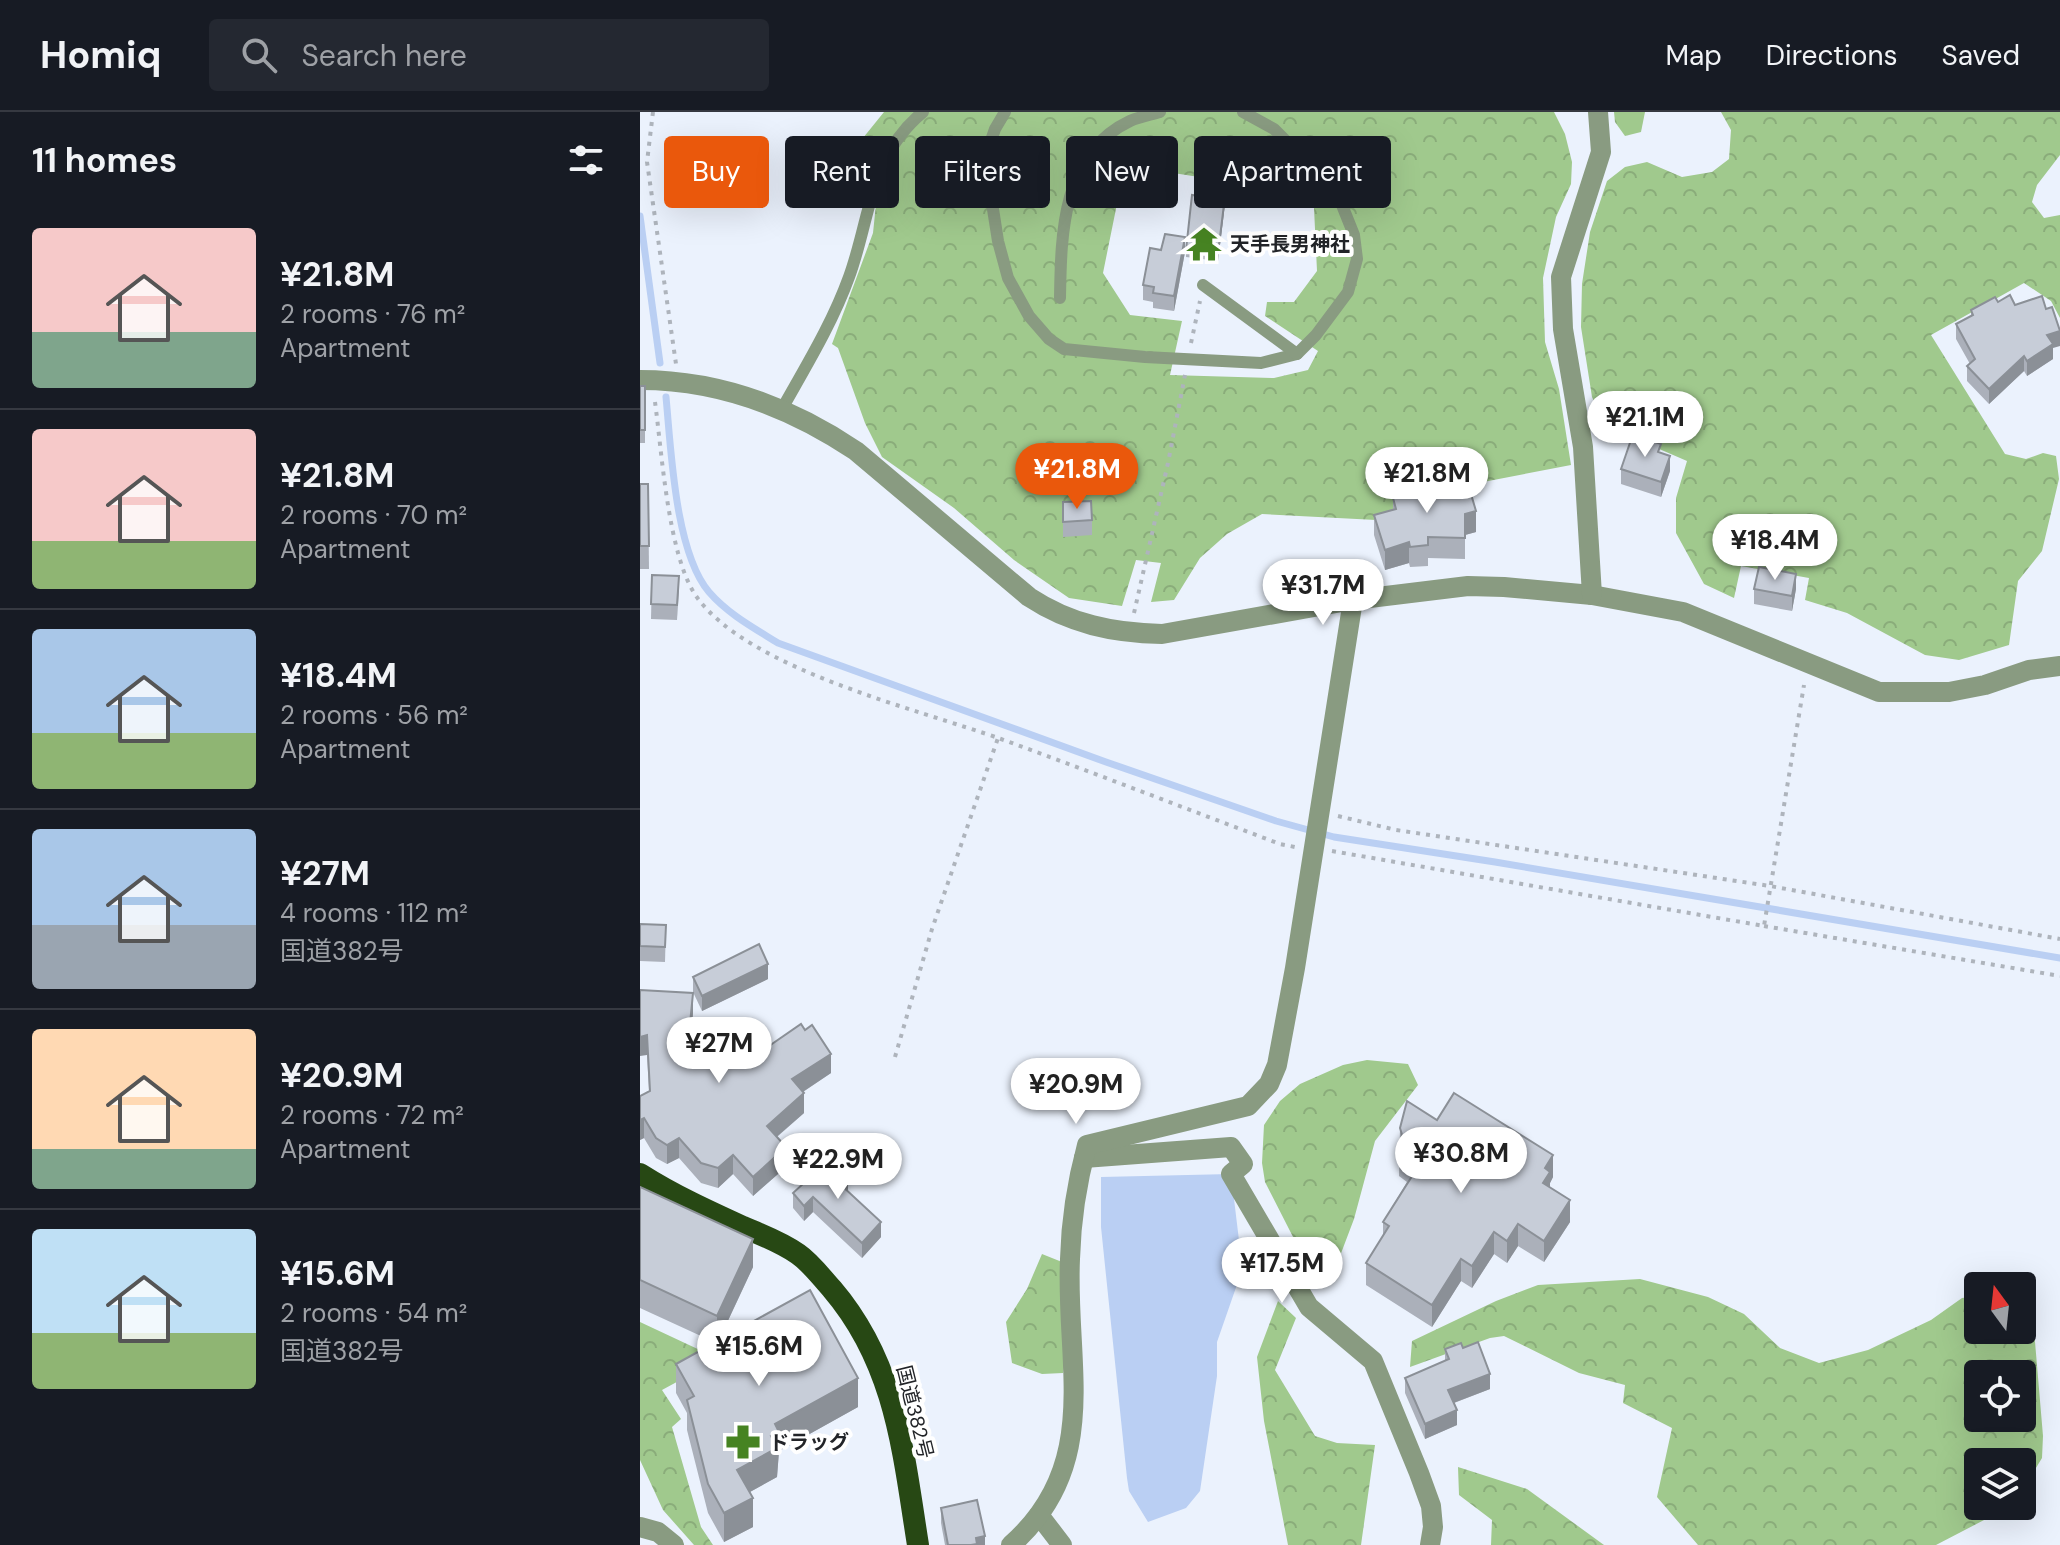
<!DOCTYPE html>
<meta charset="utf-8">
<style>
body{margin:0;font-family:"DM Sans","Noto Sans JP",sans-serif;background:#242831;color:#f1f3f6;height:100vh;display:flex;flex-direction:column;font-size:30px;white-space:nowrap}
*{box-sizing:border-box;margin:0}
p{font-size:26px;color:#9ea1a6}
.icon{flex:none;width:44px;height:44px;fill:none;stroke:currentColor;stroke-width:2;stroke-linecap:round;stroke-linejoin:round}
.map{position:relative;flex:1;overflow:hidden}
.sheet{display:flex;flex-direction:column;background:#171b24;width:640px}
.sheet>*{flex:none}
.banner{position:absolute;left:24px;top:24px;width:760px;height:72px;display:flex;gap:16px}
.needle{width:52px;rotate:345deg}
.tools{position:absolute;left:1324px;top:1160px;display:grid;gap:16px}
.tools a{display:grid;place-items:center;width:72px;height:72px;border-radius:8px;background:#171b24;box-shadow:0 8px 32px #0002;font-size:40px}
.price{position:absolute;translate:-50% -68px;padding:0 18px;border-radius:28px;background:#fff;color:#222;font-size:26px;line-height:52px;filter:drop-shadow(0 2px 4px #0008)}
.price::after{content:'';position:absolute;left:50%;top:48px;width:24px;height:18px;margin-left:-12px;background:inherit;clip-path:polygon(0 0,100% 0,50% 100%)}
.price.current{background:#ea580c;color:#fff}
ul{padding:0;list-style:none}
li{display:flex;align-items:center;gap:24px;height:200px;padding:0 32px}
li+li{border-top:2px solid #363941}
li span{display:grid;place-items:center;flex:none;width:224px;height:160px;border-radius:8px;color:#555}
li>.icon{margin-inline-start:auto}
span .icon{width:96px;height:96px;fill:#fffc;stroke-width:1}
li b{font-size:34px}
h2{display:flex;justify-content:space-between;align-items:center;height:96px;padding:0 32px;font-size:34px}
.chip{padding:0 28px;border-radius:8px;background:#171b24;box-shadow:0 8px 32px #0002;font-size:28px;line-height:72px}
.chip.current{background:#ea580c;color:#fff}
header{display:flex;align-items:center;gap:48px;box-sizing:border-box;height:112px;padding:0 40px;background:#171b24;border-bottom:2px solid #363941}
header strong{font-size:38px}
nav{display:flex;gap:44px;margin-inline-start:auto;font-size:28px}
.search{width:560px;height:72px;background:#242831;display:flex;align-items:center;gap:20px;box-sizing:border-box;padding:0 28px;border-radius:8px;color:#9ea1a6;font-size:30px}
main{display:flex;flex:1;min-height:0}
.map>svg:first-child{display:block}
.forest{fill:url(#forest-crowns);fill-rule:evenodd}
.water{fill:#bacff3}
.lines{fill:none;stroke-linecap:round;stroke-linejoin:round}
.stream{stroke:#bacff3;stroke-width:7}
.path{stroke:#aeb4bc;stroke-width:4;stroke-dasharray:4 6;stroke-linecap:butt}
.service{stroke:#899b81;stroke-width:12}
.minor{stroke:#899b81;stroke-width:20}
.trunk{stroke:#274814;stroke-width:22}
.wall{fill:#abb0ba}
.shaded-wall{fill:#8b9097}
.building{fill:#c7cdd8;stroke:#8b9097;stroke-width:2}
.labels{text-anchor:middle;stroke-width:8;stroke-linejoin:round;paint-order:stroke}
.poi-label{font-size:20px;font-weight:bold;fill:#222428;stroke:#fff;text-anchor:start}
.street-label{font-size:20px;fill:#222428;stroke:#fff}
</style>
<header>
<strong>Homiq</strong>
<div class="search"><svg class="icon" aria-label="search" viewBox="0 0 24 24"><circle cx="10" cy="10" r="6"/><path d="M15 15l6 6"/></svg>Search here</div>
<nav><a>Map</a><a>Directions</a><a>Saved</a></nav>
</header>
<main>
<section class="sheet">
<h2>11 homes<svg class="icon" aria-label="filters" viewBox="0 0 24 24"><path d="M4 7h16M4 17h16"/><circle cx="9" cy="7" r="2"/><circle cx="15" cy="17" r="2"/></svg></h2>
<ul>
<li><span style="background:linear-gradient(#f6c9c9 65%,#7fa58c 0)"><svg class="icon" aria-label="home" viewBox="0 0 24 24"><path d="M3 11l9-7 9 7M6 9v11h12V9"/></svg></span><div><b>¥21.8M</b><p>2 rooms · 76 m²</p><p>Apartment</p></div></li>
<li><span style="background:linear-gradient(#f6c9c9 70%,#8fb573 0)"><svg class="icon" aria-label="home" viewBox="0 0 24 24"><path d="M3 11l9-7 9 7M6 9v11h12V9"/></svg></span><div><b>¥21.8M</b><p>2 rooms · 70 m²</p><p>Apartment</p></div></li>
<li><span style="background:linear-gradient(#a9c7e8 65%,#8fb573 0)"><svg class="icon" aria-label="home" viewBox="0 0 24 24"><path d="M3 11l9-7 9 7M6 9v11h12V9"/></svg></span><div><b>¥18.4M</b><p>2 rooms · 56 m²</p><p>Apartment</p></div></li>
<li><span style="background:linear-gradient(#a9c7e8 60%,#9aa5b1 0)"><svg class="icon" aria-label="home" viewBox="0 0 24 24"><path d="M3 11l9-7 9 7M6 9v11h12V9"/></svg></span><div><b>¥27M</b><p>4 rooms · 112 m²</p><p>国道382号</p></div></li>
<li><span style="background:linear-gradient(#ffd9b3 75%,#7fa58c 0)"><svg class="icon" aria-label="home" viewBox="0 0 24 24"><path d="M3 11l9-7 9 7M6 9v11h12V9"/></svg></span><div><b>¥20.9M</b><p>2 rooms · 72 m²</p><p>Apartment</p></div></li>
<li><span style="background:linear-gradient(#bfe0f5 65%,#8fb573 0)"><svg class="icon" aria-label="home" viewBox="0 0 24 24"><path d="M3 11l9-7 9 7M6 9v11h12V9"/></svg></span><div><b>¥15.6M</b><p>2 rooms · 54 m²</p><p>国道382号</p></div></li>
</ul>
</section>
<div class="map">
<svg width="1420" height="1433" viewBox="0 0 1420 1433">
<defs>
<pattern id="forest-crowns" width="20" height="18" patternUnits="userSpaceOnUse" patternTransform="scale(2)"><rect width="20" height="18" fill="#a0c98d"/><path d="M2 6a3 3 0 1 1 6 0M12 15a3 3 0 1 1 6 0" fill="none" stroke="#8aac7a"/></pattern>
</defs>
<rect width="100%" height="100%" fill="#ebf2fd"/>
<!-- forest -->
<g class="forest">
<path d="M244,0H914L925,22L932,50L931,72L916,105L903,166L905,230L919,277L931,353L838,371L736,408L622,402L587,422L560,446L534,488L511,490L521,451L496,448L482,494L429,486L374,448L314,396L242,345L225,311L198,236L192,232L233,121L236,92L203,67L206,47ZM514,58L604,72L612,89L674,96L677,159L654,190H627L625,204L678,239L668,258L634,266L530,263L542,209L490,203L463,161L480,77Z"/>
<path d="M974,0H1005L1001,20L985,24L975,10Z"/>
<path d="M1081,0H1420V43L1397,73L1392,90L1404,106L1420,103V206L1411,189L1384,171L1291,223L1365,342L1386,347L1403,341L1416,344L1419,367L1402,439L1378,469L1369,533L1319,548L1285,543L1207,501L1165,488L1169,466L1101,454L1094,486L1064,472L1036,421V386L1047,349L966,314L952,285L941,215L942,172L950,120L967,69L985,55L1007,50L1042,65L1072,60L1089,47L1091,18Z"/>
<path d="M727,948L768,952L778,973L735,1029L714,1107L689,1173L677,1172L625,1070L622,1051L624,1013L640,989L660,972L703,953Z"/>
<path d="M402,1142L422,1150L426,1245L423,1261L402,1262L372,1251L366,1210L387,1177Z"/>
<path d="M1000,1167L1068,1185L1104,1202L1140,1236L1179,1251L1228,1238L1291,1208L1322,1186L1338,1184V1218H1382V1202L1394,1218L1403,1324L1402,1346L1382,1379V1350H1338V1394H1371L1296,1433H1058L1017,1385L1032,1316L983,1291L985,1273L939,1261L864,1224L850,1226L770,1255L772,1229L856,1189L898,1173ZM1338,1262H1382V1306H1338Z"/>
<path d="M638,1189L656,1206L635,1258L675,1324L697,1331L735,1333L721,1433H648L624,1309L617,1245Z"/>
<path d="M0,1210L79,1247L22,1278L41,1307L32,1315L61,1415L73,1433H54L23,1398L0,1348Z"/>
<path d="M818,1355L887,1377L964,1433H851L852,1408L819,1383Z"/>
</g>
<!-- water -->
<path class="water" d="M591,1062L601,1145L600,1164L577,1230V1264L560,1379L546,1396L508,1410L489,1379L487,1366L461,1115V1065Z"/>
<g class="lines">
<!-- stream -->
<g class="stream">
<path d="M0,104L20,251"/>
<path d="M26,285C31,337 35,440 69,480C88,502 114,516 138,531L466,650L636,709L694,725L855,750L1420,846"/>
</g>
<!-- path -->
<g class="path">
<path d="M13,0L7,50L36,252"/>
<path d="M551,231L560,189"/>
<path d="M15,290C22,341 28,443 56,484C107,557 277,597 361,627C454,661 547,697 640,732L655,735"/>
<path d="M494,501L528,351L545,263"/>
<path d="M698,704L756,718L1130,774L1420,827"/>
<path d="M692,739L1124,814L1164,573"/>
<path d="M1124,814L1420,864"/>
<path d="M255,945L292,817L358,626"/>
</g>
<!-- service -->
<g class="service">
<path d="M365,0L355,17L345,46L358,129L368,166L389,204L409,227L424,237L505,245L621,251L657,242L676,223L708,180L717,147L714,123L702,93L681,64L634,17L603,0"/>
<path d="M563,173L657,242"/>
<path d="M420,186C421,122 422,41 490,9C499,5 510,3 520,0"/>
<path d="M142,297C166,254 192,212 209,165C231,105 229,44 283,0"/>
</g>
<!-- minor -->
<g class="minor">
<path d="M0,268C79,268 152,296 216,339L389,485C430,512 473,521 522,522L713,488L828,474L864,475L952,483L1043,500L1239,580H1309L1345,573L1389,558L1420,554"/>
<path d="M952,483L943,335L923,217L921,165L961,40L958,0"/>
<path d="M444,1046L591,1035L603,1052L591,1062L669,1195L733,1249L779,1361L791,1394L793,1415L790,1433"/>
<path d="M399,1403L422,1433"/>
<path d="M0,1415L18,1420L34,1433"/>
<path d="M371,1433C463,1352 425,1251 430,1147C431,1108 437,1070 447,1033L608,994L629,972L637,953L655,856L713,488"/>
</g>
<!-- trunk -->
<path class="trunk" d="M0,1062C33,1083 68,1099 103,1115C122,1123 141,1130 158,1142C171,1151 181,1165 192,1177C256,1252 263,1339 278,1433"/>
</g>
<!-- wall -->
<g class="wall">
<path d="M585,92L578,149L546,145V138Z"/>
<path d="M521,138L545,140L534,199L513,196V190L503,188V173Z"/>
<path d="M1358,190L1375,193L1413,236V247L1387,264L1384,259L1349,292L1327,269V254L1330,252L1316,227V212L1331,204V198Z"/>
<rect x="0" y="274" width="5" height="57"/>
<path d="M1021,341L1030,359L1021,385L981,372V357Z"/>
<path d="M0,372H8L9,457H0Z"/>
<path d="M753,386L836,420L825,423V447L788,446V454L770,455L769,451L745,458L734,423V403L753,397Z"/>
<path d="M423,390L452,408V423L423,425Z"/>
<path d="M12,463L39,479L37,508L11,507Z"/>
<path d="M1114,477H1156L1152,499L1114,492Z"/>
<path d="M0,812L26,813L25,850L0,849Z"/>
<path d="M53,865L128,867L62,899L53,880Z"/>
<path d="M0,878L53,901L50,933L57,946L129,934L191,961L163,980L164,1001L137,1025L146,1055L113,1084L93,1062L78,1076L61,1071L39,1046L27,1052L16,1046L4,1026L0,1028V984L9,979L7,943Z"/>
<path d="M797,1008L913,1065L910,1071V1075L930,1110L904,1150L878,1134L867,1151L854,1142L832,1176L821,1169L792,1215L726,1173V1151L743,1125V1110L767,1070L759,1064L760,1016Z"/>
<path d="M0,1075L113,1155L79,1228L218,1295L139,1339L137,1365L110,1380L113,1415L84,1430L68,1401L47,1318V1301L36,1281V1252L74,1230L0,1196Z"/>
<path d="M208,1080L241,1125L222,1146L173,1100L164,1109L153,1096V1081Z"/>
<path d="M823,1236L850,1277L814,1291L817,1313L785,1327L765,1281V1266L805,1249V1237Z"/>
<path d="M301,1396L345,1433H305L301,1411Z"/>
</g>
<!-- shaded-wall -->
<g class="shaded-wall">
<path d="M585,84V92L578,149V141Z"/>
<path d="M545,125V140L534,199V184Z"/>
<path d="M1420,219V234L1413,236V247L1387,264V249L1407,223Z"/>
<path d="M1384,244V259L1349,292V277Z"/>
<path d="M1030,344V359L1021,385V370Z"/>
<path d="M836,399V420L825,423V447V402Z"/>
<path d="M769,430V451L745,458V438Z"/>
<path d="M1156,462V477L1152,499V484Z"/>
<path d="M128,852V867L62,899V884Z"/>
<path d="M53,881V901L48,953V933Z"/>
<path d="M7,923V943L0,944V925Z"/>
<path d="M191,942V961L152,987V967Z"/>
<path d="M164,981V1001L127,1033V1014Z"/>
<path d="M4,1006V1026L0,1028V1008Z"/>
<path d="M39,1026V1046L27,1052V1033Z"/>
<path d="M146,1035V1055L113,1084V1065Z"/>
<path d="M93,1043V1062L78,1076V1056Z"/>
<path d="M913,1043V1065L910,1071V1082L903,1071L905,1056Z"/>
<path d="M208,1071V1086L201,1073Z"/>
<path d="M173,1085V1100L164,1109V1094Z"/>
<path d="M930,1088V1110L904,1150V1129Z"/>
<path d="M241,1110V1125L222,1146V1131Z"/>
<path d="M878,1112V1134L867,1151V1129Z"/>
<path d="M854,1120V1142L832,1176V1154Z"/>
<path d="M113,1127V1155L77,1232V1204Z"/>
<path d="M821,1147V1169L792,1215V1193Z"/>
<path d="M850,1262V1277L808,1293V1278Z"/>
<path d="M218,1266V1295L139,1339L137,1365L97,1387V1358L131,1324L135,1312Z"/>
<path d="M817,1298V1313L785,1327V1312Z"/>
<path d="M113,1386V1415L84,1430V1401Z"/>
<path d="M345,1424V1433H331L336,1426Z"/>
</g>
<!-- building -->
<g class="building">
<path d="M566,81L585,84L578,141L546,138L552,83L565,85Z"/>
<path d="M525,122L545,125L534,184L513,181L514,175L503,173L510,136L521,138Z"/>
<path d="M1370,183L1375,193L1402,184L1406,197L1412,195L1420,219L1407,223L1413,232L1387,249L1384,244L1349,277L1327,254L1335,247L1316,212L1333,203L1331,198L1355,185L1358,190Z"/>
<rect x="0" y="274" width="5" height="44"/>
<path d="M993,322L1021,332L1018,340L1030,344L1021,370L981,357Z"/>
<path d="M826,365L836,399L825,402V426L788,425V433L770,435L769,430L745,438L734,403L756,397L753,386Z"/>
<path d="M0,372H8L9,434H0Z"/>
<path d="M451,389L452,408L423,410V390Z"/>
<path d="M1119,455L1156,462L1152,484L1114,477Z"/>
<path d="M12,463L39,464L37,493L11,492Z"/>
<path d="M0,812L26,813L25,835L0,834Z"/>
<path d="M119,832L128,852L62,884L53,865Z"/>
<path d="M0,878L53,881L48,933H56L57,946L125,924L129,934L161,912L165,918L172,913L191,942L152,967L164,981L127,1014L146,1035L113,1065L93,1043L78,1056L61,1051L39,1026L27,1033L16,1026L4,1006L0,1008V984L10,979L7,923L0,925Z"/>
<path d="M814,981L913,1043L905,1056L910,1060L903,1071L930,1088L904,1129L878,1112L867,1129L854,1120L832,1154L821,1147L792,1193L726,1151L749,1114L743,1110L774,1061L767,1057L771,1051L759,1042L763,1026L760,1016L767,989L797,1008Z"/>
<path d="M189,1048L208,1071L201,1073L241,1110L222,1131L173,1085L164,1094L153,1081Z"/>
<path d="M0,1075L113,1127L77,1204L0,1168Z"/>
<path d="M170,1178L218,1266L135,1312L139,1320L131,1324L137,1336L97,1358L113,1386L84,1401L68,1372L47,1288L54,1284L36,1252Z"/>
<path d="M838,1230L850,1262L808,1278L817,1298L785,1312L765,1266L809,1247L805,1237L821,1231L823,1236Z"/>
<path d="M337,1388L345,1424L336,1426L337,1432L331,1433H308L301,1396Z"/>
</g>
<!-- icons -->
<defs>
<g id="temple-bare" transform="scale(2.76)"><path d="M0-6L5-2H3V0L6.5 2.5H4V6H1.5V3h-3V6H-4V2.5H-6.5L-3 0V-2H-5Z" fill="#468322" stroke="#fff" stroke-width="2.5" paint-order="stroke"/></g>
<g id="pharmacy-bare" transform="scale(2.76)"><path d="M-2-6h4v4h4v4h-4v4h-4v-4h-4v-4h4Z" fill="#468322" stroke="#fff" stroke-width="2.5" paint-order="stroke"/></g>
</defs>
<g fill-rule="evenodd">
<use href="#temple-bare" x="564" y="132"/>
<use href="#pharmacy-bare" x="103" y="1330"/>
</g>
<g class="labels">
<!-- poi labels -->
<g class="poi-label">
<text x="590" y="139">天手長男神社</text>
<text x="129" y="1337">ドラッグ</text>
</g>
<!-- street labels -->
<g class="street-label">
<text transform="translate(275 1300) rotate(76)" y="7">国道382号</text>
</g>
</g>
</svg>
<div class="tools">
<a><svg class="needle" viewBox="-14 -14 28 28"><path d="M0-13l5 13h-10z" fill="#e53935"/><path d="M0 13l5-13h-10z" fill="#9ea1a6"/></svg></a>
<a><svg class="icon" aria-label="locate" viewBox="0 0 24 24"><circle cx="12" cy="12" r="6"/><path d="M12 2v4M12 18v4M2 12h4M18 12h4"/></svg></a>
<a><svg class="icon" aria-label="layers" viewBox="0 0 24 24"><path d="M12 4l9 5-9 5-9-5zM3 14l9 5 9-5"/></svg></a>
</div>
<b class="price" style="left:1005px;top:347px">¥21.1M</b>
<b class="price current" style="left:437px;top:399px">¥21.8M</b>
<b class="price" style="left:787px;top:403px">¥21.8M</b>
<b class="price" style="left:1135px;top:470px">¥18.4M</b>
<b class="price" style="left:683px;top:515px">¥31.7M</b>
<b class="price" style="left:79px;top:973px">¥27M</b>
<b class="price" style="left:436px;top:1014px">¥20.9M</b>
<b class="price" style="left:821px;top:1083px">¥30.8M</b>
<b class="price" style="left:198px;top:1089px">¥22.9M</b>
<b class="price" style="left:642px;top:1193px">¥17.5M</b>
<b class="price" style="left:119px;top:1276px">¥15.6M</b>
<div class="banner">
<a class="chip current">Buy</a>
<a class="chip">Rent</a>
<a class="chip">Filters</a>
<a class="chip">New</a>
<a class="chip">Apartment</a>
</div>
</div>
</main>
